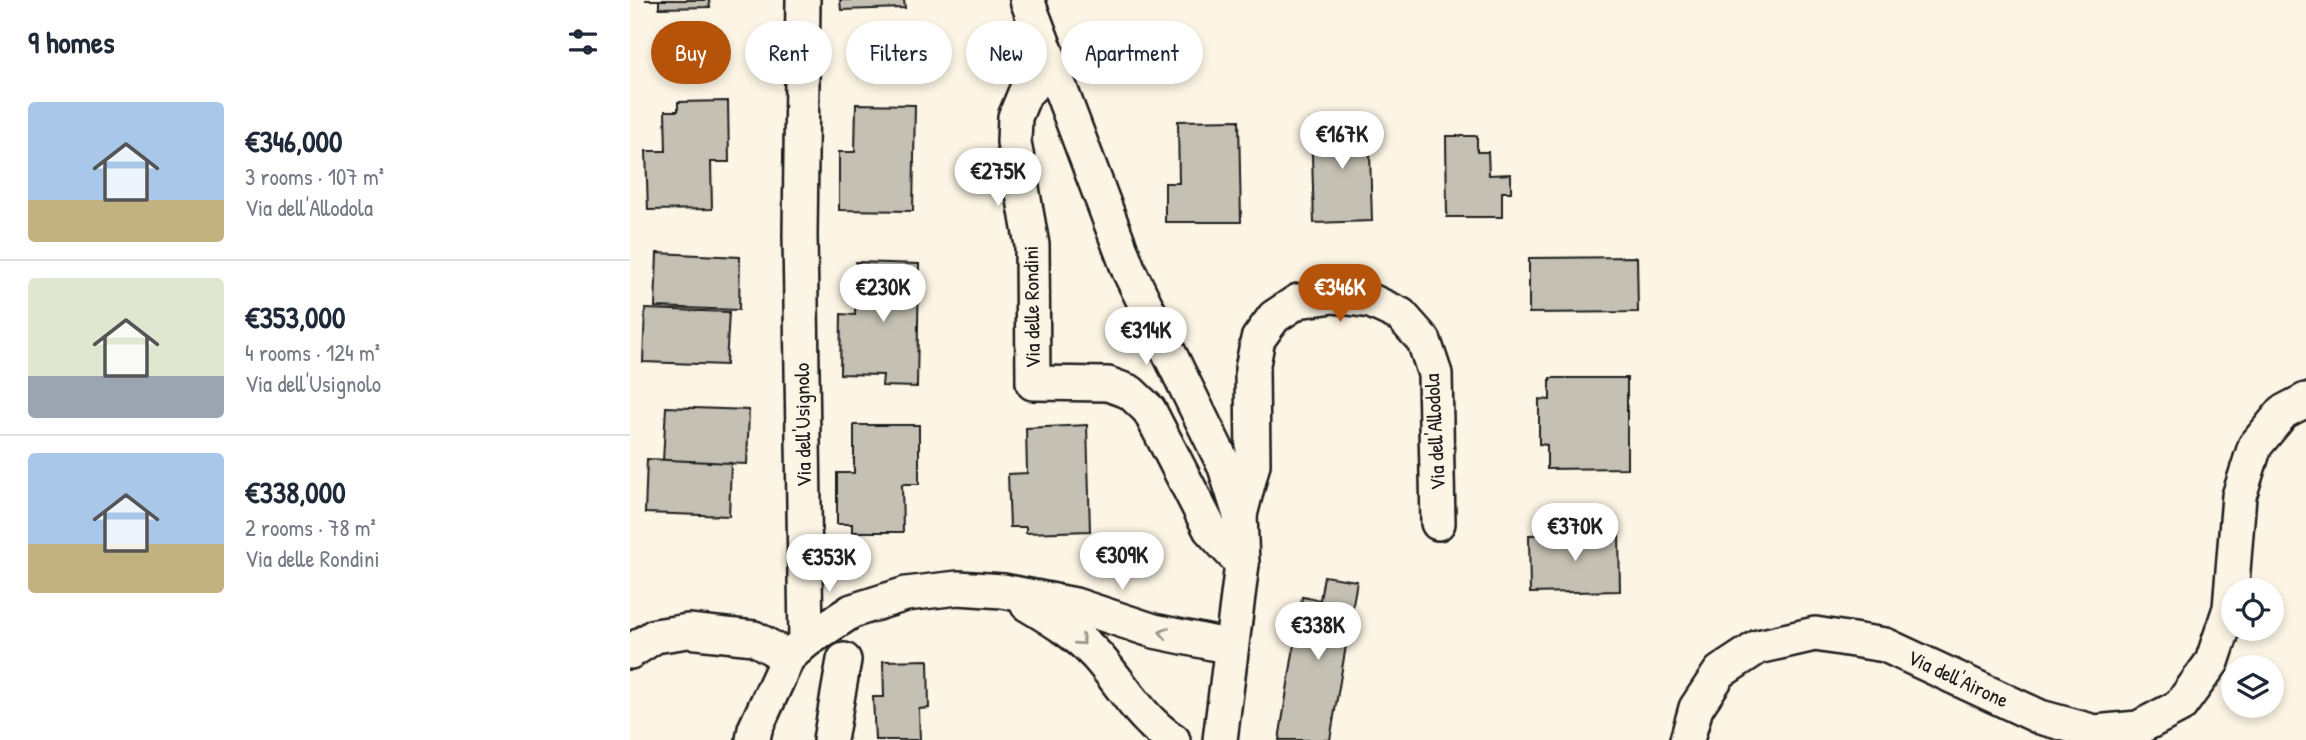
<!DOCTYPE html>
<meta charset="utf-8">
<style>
body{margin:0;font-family:"Patrick Hand",sans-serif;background:#f2f2f3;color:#1f2937;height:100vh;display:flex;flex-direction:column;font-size:26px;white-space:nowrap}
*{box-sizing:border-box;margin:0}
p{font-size:23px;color:#747a83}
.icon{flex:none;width:38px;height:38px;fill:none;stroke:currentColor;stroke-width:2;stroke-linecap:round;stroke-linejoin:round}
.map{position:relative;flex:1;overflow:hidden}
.drawer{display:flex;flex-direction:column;background:#fff;width:630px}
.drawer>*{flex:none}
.top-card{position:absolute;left:21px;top:21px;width:665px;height:63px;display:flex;gap:14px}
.fabs{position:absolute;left:1591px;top:578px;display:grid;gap:14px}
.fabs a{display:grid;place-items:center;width:63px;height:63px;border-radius:50%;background:#fff;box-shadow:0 4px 10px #0003;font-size:35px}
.price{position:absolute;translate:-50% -60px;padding:0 16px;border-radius:24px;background:#fff;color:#222;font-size:23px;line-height:46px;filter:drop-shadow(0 2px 4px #0008)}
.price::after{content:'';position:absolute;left:50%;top:42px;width:21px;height:16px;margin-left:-10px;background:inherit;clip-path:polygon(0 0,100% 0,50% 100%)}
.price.on{background:#b45309;color:#fff}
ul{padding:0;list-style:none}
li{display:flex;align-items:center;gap:21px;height:175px;padding:0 28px}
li+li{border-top:2px solid #e0e1e3}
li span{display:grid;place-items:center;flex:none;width:196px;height:140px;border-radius:7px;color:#555}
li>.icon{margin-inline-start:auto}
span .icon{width:84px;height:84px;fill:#fffc;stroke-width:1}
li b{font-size:30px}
h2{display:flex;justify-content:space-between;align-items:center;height:84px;padding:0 28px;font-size:30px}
.tag{padding:0 24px;border-radius:32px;background:#fff;box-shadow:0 4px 10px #0003;font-size:24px;line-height:63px}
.tag.on{background:#b45309;color:#fff}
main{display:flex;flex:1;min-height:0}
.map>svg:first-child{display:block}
.building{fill:#c4c0b3;stroke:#1c1c1c;stroke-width:2}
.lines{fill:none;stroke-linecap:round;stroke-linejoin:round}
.minor-casing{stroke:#1c1c1c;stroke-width:38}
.minor{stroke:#fcf5e5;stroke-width:33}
.oneway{stroke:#97938b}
.labels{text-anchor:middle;stroke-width:5;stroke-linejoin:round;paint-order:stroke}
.street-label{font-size:21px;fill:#1c1c1c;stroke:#fcf5e5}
</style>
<main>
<section class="drawer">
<h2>9 homes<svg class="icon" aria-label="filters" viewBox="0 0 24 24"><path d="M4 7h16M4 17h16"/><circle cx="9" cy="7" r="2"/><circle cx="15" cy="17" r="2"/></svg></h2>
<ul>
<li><span style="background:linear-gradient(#a9c7e8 70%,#c2b280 0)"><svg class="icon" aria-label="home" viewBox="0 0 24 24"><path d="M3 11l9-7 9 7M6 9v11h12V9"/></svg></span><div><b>€346,000</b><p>3 rooms · 107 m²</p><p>Via dell'Allodola</p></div></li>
<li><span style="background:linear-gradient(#dfe7d0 70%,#9aa5b1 0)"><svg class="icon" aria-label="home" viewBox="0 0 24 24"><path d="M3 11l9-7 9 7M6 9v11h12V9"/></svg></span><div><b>€353,000</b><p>4 rooms · 124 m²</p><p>Via dell'Usignolo</p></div></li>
<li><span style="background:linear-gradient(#a9c7e8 65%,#c2b280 0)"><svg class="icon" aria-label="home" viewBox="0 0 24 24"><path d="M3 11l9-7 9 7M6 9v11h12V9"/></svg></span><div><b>€338,000</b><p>2 rooms · 78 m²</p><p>Via delle Rondini</p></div></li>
</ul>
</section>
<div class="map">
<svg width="1676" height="740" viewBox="0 0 1676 740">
<rect width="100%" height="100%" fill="#fcf5e5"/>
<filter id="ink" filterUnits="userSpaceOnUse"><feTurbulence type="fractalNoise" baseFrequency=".0143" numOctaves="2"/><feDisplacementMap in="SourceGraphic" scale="14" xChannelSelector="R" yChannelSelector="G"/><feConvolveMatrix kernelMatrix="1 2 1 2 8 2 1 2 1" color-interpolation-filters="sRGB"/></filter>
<g filter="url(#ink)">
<!-- building -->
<g class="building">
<path d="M15,0H79L80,7L29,8V0Z"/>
<path d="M210,0H274L275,8L211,10Z"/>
<path d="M98,101L99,162H81L82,209L18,210L16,151H36L35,111H48V102Z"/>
<path d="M226,104L285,105L283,211L209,210V152H225Z"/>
<path d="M739,119L742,221L684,223L681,121Z"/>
<path d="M609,120L611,222H535V183H549L548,121Z"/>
<path d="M816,136H847V152H858L859,175L881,174V192H872V217H817Z"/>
<path d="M27,253L110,257L109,310L25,307Z"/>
<path d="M1007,257L1008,312L899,313V258Z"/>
<path d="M226,262L289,264L287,387L252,386L253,375L210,374L211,314L225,315Z"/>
<path d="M15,309L99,312L96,365L13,362Z"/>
<path d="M920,378H997V468L917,469V445L909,444V399L920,400Z"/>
<path d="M36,407L119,410L117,464L33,461Z"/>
<path d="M224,425H289V484H272L273,532H222V524H207V473H224Z"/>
<path d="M457,425L460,531L396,533V527H380L378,474L397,473L396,428Z"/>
<path d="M17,459L101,463L99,516L15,513Z"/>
<path d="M989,533L990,591L900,593L899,535Z"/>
<path d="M694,576L727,581L700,740H649L672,597L690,600Z"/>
<path d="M298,660L299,708L289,709L290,740H245L243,697H254L253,661Z"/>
</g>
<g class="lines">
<!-- minor casing -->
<g class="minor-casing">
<g id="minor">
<path d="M173,0L170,235L176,641"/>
<path d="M397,0L499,271L595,467L610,515L612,564L590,740"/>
<path d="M422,66L395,93L385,117L384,142L402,245L403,383L478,384L500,392L519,410L580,529L612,564"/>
<path d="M610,515L623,464L622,369L628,339L644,317L668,301L703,296L741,301L771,315L794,341L805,374L808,523"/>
<path d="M397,604C422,619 447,634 467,656C492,684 510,719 543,740"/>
<path d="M0,652L25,636L58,631L124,638L158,657"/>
<path d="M123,740L125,729L158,657L176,641L222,611L276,594L328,588L373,591L445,605L524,631L601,647"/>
<path d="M200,740L214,660"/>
<path d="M1057,740L1066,708L1090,672L1128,647L1185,634L1255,645L1410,717L1465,732L1508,728L1550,706L1582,662L1600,608L1609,496L1625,446L1653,412L1676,400"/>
</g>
</g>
<!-- minor -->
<use href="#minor" class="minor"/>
</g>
<!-- one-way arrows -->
<defs><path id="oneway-chevron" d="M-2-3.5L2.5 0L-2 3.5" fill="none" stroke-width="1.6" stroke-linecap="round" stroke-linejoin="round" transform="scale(1.75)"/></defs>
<g class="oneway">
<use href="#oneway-chevron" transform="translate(534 633) rotate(-168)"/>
<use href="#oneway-chevron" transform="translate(451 641) rotate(42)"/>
</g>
</g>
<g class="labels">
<!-- street labels -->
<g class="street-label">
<text transform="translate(402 307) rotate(-91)" y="7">Via delle Rondini</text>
<text transform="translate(173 425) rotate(-91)" y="7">Via dell'Usignolo</text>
<text transform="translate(805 432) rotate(-93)" y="7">Via dell'Allodola</text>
<text transform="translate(1328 679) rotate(25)" y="7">Via dell'Airone</text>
</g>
</g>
</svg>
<div class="fabs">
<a><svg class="icon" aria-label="locate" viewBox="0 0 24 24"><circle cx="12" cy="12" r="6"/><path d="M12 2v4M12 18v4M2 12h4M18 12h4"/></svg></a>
<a><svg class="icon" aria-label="layers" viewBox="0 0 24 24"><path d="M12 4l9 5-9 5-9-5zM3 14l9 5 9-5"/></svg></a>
</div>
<b class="price" style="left:712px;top:171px">€167K</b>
<b class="price" style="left:368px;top:208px">€275K</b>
<b class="price" style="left:253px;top:324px">€230K</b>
<b class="price on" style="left:710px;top:324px">€346K</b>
<b class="price" style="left:516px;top:367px">€314K</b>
<b class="price" style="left:945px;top:563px">€370K</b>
<b class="price" style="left:492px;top:592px">€309K</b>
<b class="price" style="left:199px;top:594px">€353K</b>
<b class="price" style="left:688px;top:662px">€338K</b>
<div class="top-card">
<a class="tag on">Buy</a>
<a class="tag">Rent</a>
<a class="tag">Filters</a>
<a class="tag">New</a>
<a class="tag">Apartment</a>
</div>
</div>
</main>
